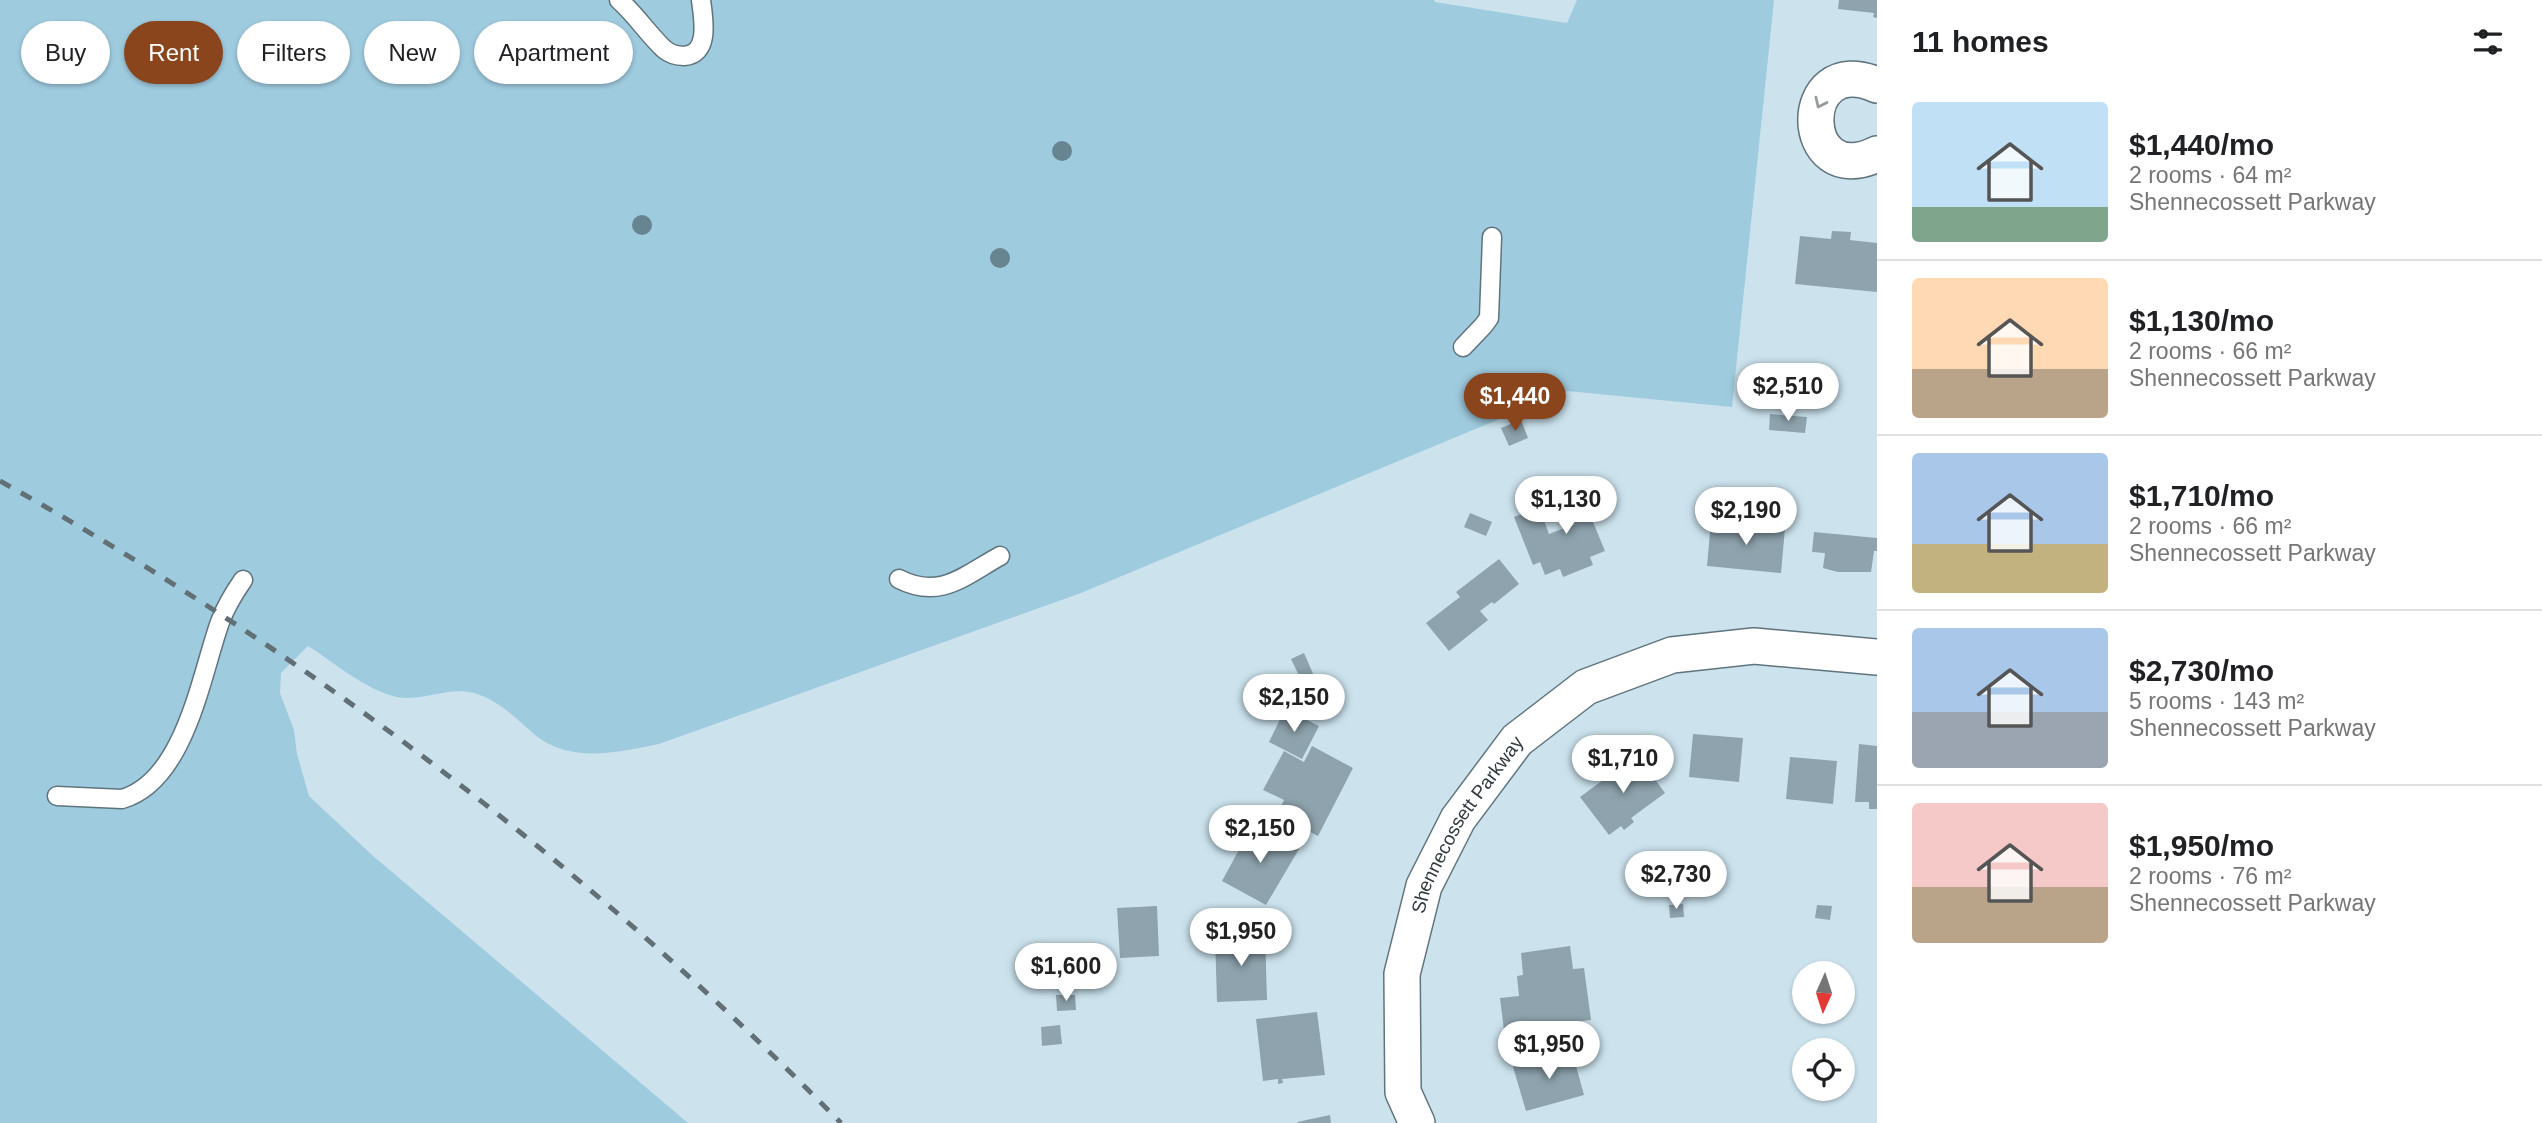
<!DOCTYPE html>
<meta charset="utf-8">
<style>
body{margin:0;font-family:Helvetica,sans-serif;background:#f2f2f2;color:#202124;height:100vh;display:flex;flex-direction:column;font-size:26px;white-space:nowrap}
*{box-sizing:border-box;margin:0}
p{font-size:23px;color:#757577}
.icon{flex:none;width:38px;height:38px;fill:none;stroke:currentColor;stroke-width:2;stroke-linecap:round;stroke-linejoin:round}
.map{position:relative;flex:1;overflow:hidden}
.drawer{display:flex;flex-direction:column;background:#fff;width:665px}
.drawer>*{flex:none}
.hud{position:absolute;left:21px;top:21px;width:665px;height:63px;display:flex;gap:14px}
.needle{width:46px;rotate:183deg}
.buttons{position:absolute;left:1792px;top:961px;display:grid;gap:14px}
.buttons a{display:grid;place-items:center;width:63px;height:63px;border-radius:50%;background:#fff;box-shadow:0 2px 5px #0004;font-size:35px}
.price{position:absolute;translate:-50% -60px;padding:0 16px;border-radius:24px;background:#fff;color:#222;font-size:23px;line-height:46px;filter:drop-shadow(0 2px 4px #0008)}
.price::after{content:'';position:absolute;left:50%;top:42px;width:21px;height:16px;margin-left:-10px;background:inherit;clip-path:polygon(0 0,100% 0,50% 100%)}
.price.on{background:#8a451d;color:#fff}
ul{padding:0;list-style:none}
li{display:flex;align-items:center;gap:21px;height:175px;padding:0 35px}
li+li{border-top:2px solid #e0e0e0}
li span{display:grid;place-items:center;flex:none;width:196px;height:140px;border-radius:7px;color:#555}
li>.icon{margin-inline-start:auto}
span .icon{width:84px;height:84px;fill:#fffc;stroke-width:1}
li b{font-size:30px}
h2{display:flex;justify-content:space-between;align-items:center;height:84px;padding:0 35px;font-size:30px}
.tag{padding:0 24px;border-radius:32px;background:#fff;box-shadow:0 2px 5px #0004;font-size:24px;line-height:63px}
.tag.on{background:#8a451d;color:#fff}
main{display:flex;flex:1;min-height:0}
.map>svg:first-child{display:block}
.green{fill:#9fcbdf}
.building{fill:#8ea3ad}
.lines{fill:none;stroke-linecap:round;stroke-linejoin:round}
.lane-casing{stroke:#5f747d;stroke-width:21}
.street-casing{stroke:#5f747d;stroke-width:38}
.lane{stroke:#fff;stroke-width:18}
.street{stroke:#fff;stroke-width:35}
.rail{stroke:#627076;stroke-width:5;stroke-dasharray:12 12;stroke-linecap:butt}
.tree{fill:#678491}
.oneway{stroke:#989c9e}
.labels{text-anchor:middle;stroke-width:7;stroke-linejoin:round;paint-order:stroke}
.street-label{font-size:19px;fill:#30393d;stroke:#d9f0fb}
</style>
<main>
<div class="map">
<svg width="1877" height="1123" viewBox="0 0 1877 1123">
<rect width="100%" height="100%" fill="#cce3ee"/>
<!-- green -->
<path class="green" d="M0,0H1434L1435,2L1567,23L1577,0H1774L1732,407L1567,391L1081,593L659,744C619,752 571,764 535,735C515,718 500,701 474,693C452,687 429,698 406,698C374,697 335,663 308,646L281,673L280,693L294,730L297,754L309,796L372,855L688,1123H0Z"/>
<!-- building -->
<g class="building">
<path d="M1839,0H1877V18L1873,17L1874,13L1838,9Z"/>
<path d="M1832,231L1851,232L1850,240L1877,243V292L1795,284L1800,236L1831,239Z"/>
<path d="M1770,414L1807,417L1805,433L1769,430Z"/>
<path d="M1521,420L1528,438L1509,446L1501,428Z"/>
<path d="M1597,485L1598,487L1604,485L1609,498L1603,500L1609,516L1593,522L1605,551L1590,557L1593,565L1563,577L1560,569L1545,575L1540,562L1533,565L1514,517L1539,507L1549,534L1575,524L1572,519L1587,513L1579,491Z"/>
<path d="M1470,513L1492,522L1486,536L1464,527Z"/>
<path d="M1711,521L1785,528L1781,573L1707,566Z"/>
<path d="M1814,532L1877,538V551H1874L1871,572H1838L1823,568L1825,553L1812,552Z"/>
<path d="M1499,559L1519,584L1494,604L1492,602L1480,611L1488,620L1449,651L1426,623L1460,597L1456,592Z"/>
<path d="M1304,653L1314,676L1302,682L1291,659Z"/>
<path d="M1285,709L1319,726L1302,759L1269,742Z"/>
<path d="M1693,734L1743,738L1739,782L1689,777Z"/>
<path d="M1859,744L1877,746V809H1869V802H1855Z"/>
<path d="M1312,746L1353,768L1318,836L1277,815L1284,800L1263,790L1284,751L1304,762Z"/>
<path d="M1637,755L1665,793L1631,818L1634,822L1624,830L1621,826L1609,835L1580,797Z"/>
<path d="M1790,757L1837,761L1833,804L1786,799Z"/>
<path d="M1253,824L1299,849L1266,905L1222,881Z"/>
<path d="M1683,904L1684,917L1670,918L1669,905Z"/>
<path d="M1817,905L1832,906L1830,920L1815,918Z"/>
<path d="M1157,906L1159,956L1120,958L1117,908Z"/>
<path d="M1265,934L1267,1000L1217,1002L1215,936Z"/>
<path d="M1570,946L1573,969L1584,968L1591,1020L1565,1023L1566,1031L1505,1038L1500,998L1519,996L1517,976L1523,975L1521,953Z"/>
<path d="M1056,995H1075L1076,1010L1057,1011Z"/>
<path d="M1317,1012L1325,1075L1282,1079L1283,1083L1278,1084V1079L1263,1081L1256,1019Z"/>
<path d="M1060,1025L1062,1044L1042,1046L1041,1027Z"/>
<path d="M1572,1051L1584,1095L1526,1111L1513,1067Z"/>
<path d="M1330,1115L1331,1123H1298L1297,1122Z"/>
</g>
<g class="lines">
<!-- lane casing -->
<g class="lane-casing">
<g id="lane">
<path d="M619,0C636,15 648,34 664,49C670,54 676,56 684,56C711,54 703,17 701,0"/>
<path d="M1463,347L1483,326L1489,318L1492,237"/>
<path d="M899,579C940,600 964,576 1000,556"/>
<path d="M57,796L122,799C185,781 201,675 220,622C226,606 234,593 243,580"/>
</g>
</g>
<!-- street casing -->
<g class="street-casing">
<g id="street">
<path d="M1877,85C1794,49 1797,193 1877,154"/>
<path id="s1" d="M1417,1123L1403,1092L1402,974L1424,886L1458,819L1517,740L1586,687L1672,655L1754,646L1877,657"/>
</g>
</g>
<!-- lane -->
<use href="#lane" class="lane"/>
<!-- street -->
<use href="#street" class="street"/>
<!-- rail -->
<path class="rail" d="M0,481C308,653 594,871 841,1123"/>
</g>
<!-- trees -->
<g class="tree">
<circle cx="1062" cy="151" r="10"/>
<circle cx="642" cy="225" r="10"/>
<circle cx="1000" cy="258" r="10"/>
</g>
<!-- one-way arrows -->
<defs><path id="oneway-chevron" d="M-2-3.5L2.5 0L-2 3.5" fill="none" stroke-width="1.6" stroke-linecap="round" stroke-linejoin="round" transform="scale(1.75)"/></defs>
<use class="oneway" href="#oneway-chevron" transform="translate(1820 103) rotate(115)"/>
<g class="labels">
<!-- street labels -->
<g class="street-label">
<text dy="7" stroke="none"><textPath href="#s1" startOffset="317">Shennecossett Parkway</textPath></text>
</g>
</g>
</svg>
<div class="buttons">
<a><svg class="needle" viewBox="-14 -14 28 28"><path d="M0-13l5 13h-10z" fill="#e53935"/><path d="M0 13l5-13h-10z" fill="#757577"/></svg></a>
<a><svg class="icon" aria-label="locate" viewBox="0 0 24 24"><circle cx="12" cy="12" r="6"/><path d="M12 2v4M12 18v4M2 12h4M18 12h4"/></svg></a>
</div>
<b class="price" style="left:1788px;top:423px">$2,510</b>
<b class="price on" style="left:1515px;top:433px">$1,440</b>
<b class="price" style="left:1566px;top:536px">$1,130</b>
<b class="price" style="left:1746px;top:547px">$2,190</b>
<b class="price" style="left:1294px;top:734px">$2,150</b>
<b class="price" style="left:1623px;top:795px">$1,710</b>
<b class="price" style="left:1260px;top:865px">$2,150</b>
<b class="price" style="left:1676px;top:911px">$2,730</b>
<b class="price" style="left:1241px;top:968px">$1,950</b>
<b class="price" style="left:1066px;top:1003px">$1,600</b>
<b class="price" style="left:1549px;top:1081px">$1,950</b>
<div class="hud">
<a class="tag">Buy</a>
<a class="tag on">Rent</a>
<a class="tag">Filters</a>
<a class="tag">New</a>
<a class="tag">Apartment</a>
</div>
</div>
<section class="drawer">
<h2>11 homes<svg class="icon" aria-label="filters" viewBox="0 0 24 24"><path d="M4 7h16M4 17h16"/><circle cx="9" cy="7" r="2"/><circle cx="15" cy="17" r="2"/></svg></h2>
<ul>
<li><span style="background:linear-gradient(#bfe0f5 75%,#7fa58c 0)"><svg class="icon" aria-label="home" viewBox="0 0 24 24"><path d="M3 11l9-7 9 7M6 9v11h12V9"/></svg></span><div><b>$1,440/mo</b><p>2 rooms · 64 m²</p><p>Shennecossett Parkway</p></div></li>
<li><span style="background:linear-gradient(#ffd9b3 65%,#b9a48a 0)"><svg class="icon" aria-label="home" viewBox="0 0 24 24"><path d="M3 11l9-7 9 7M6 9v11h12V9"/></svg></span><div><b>$1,130/mo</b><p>2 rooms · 66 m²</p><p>Shennecossett Parkway</p></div></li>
<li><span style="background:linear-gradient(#a9c7e8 65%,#c2b280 0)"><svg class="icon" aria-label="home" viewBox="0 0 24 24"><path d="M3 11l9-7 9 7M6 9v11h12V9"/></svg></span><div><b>$1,710/mo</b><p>2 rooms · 66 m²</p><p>Shennecossett Parkway</p></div></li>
<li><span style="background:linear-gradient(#a9c7e8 60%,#9aa5b1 0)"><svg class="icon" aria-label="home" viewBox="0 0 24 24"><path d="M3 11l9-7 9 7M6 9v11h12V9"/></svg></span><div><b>$2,730/mo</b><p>5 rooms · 143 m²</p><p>Shennecossett Parkway</p></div></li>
<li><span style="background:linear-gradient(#f6c9c9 60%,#b9a48a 0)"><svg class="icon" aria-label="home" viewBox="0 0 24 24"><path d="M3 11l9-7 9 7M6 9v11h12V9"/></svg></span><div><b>$1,950/mo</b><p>2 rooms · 76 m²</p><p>Shennecossett Parkway</p></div></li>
</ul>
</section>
</main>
